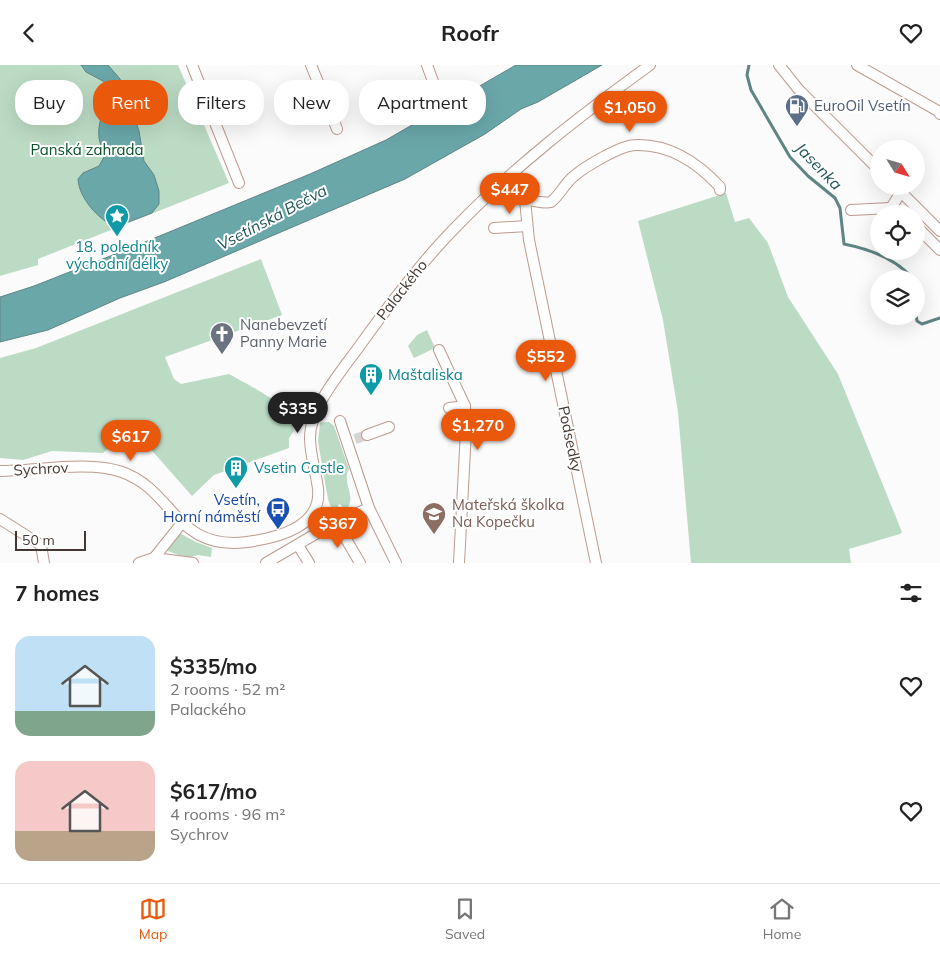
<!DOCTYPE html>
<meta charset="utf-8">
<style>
body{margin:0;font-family:Mulish,sans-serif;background:#f2f2f2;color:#222;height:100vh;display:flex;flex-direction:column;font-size:19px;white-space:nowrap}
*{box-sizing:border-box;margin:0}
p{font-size:16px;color:#767676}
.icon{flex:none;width:28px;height:28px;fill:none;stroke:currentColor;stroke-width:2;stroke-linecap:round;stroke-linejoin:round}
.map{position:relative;height:498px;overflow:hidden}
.details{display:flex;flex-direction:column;background:#fff;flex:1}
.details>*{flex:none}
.top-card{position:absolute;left:15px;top:15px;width:500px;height:45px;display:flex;gap:10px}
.needle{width:32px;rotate:127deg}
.tools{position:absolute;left:870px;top:75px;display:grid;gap:10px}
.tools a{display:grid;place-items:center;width:55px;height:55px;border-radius:50%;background:#fff;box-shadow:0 5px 20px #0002;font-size:25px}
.scale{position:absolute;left:15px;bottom:12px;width:71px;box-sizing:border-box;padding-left:5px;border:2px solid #443630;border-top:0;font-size:14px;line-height:18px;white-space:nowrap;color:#443630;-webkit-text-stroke:4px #fff;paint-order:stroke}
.price{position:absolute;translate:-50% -42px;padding:0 11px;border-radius:18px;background:#ea580c;color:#fff;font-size:16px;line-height:32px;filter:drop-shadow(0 1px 2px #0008)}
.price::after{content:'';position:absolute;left:50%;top:30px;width:15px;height:11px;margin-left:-8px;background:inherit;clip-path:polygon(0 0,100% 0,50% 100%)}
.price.active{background:#222;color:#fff}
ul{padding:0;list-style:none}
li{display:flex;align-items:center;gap:15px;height:125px;padding:0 15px}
li span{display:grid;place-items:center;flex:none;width:140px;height:100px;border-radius:15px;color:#555}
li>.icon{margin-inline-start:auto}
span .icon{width:60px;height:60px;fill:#fffc;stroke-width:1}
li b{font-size:21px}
h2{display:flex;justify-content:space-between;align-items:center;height:60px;padding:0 15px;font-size:21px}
.pill{padding:0 18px;border-radius:20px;background:#fff;box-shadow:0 5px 20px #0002;font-size:18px;line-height:45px}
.pill.active{background:#ea580c;color:#fff}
header{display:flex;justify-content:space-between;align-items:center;height:65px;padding:0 15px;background:#fff;font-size:22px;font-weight:700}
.tab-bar{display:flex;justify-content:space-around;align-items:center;height:70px;border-top:1px solid #e0e0e0;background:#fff;font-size:14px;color:#767676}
.tab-bar a{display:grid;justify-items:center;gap:2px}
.tab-bar .active{color:#ea580c}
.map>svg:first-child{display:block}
.green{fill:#bcdbc4}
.water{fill:#6aa7a9;stroke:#5f8585}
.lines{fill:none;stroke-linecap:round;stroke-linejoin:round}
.stream{stroke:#5f8585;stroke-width:3}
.minor-tunnel{stroke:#d6d4d2;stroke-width:10;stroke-dasharray:10 5;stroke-linecap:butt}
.minor-casing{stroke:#bd9b8d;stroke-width:12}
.minor{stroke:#fff;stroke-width:10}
.labels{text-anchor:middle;stroke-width:4;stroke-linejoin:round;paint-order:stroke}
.service-label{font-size:15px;fill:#4e5e75;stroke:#fff;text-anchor:start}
.park-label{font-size:15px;fill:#08502a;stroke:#fff}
.culture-label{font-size:15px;fill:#0d838f;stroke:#fff;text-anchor:start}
.street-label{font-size:15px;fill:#443630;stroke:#fff}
.worship-label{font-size:15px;fill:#5b616d;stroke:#fff;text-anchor:start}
.transit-label{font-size:15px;fill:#164399;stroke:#fff;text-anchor:end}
.education-label{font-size:15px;fill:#785e54;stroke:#fff;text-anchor:start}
.water-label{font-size:16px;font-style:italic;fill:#1e5456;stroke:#fff}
</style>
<header><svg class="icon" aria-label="back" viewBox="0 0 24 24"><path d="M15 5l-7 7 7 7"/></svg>Roofr<svg class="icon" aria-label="heart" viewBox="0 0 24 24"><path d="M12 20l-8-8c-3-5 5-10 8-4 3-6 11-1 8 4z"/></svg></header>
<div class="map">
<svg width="940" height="498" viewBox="0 0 940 498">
<rect width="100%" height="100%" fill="#fbfbfb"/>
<!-- green -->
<g class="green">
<path d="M0,0H178L229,118L38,194V200L0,211Z"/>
<path d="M726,128L735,157L749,153L768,178L788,232L838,309L902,467L900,469L849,484L851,498H691L678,347L663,255L638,156Z"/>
<path d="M261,194L282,250L165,292L174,314L181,319L229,309C246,319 279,334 289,351C292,356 293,361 294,366L289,373V383L214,410L192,431L140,372L120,373L103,388L52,386L23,395L0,393V293L36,283Z"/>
<path d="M427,265L435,283L414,293L408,281L417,270Z"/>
<path d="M325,357H329L334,361L349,404C341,418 358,432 346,445L340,439L338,440V444C331,445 330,440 328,434L318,377L320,358Z"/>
<path d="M181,469L196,477L212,483L211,492L198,490L187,493L168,486L170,478Z"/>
</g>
<!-- water -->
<g class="water">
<path d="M81,0H108L120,14L125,27L139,66L144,96L154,110L159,126V139L152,148L115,162C98,154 79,133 78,114L83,108L99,101L104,92C103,86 100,79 99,73C97,56 105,42 114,28L103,16L86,7Z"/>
<path d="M516,0H602L538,37L521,44L485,69L405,114L164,217L120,233L48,265L0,277V232L34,221L128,184L310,109L386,75Z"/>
</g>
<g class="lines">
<!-- stream -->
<g class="stream">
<path d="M749,0L747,10L751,25L790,92L808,111L835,133L840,143L844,179C869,184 896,193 913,214"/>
<path d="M916,221C920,233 914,244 917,256L922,259L940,253"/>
</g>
<!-- minor-tunnel -->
<path class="minor-tunnel" d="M355,374L367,370"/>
<!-- minor casing -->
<g class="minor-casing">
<g id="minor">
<path d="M192,0L239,118"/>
<path d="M311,0L337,64"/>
<path d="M427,0L434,19"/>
<path d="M779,0L799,25L879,105"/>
<path d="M857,0L938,46L940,49"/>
<path d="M511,110L525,135L529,175L596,498"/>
<path d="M895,121L940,166"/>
<path d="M901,127L891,143L904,149"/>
<path d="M525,135C534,135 543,139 551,137C560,130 565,118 574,111C586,101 621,80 636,80C670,79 697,97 720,122V125"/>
<path d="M851,145L891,143"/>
<path d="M916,161L940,185"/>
<path d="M494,163L527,161"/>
<path d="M439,285L465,341L466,366L459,498"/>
<path d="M449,343L465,341"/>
<path d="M367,370L389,362"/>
<path d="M0,406C35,406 89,395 122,407C175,426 175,486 247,477C277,473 322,462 318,424C316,407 310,390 310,373C310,359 316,345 323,333C334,314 348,297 361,279C389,240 418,201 452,166C511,104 581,50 650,0"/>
<path d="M369,443L396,498"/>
<path d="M314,447L336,457"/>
<path d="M0,454L41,480L44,498"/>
<path d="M336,457L360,498"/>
<path d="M182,458L154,493L193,498"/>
<path d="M298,480L309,498"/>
<path d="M139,498L154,493"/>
<path d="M266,498L336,457L369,443L340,356"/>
</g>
</g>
<!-- minor -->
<use href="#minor" class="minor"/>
</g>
<!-- icons -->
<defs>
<g id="fuel-pin" transform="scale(1.25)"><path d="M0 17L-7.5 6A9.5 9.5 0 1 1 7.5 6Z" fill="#5c6f8a" stroke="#fff"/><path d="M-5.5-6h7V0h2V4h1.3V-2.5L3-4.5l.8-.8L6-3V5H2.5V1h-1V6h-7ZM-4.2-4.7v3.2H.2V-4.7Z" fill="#fff"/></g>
<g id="sight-pin" transform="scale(1.25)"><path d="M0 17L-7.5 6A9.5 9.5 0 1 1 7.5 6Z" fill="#0f9aa8" stroke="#fff"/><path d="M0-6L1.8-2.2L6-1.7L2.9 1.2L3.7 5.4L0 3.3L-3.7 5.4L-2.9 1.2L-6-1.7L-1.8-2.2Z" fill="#fff"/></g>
<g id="church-pin" transform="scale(1.25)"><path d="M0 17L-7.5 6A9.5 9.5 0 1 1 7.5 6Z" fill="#6b7280" stroke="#fff"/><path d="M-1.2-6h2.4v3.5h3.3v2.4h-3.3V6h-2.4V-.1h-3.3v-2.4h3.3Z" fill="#fff"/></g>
<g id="building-pin" transform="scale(1.25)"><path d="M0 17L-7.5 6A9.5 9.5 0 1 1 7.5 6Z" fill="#0f9aa8" stroke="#fff"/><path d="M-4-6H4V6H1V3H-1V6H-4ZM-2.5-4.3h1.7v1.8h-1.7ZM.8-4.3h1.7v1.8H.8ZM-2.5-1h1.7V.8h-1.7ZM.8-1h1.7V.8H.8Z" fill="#fff"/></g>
<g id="bus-pin" transform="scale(1.25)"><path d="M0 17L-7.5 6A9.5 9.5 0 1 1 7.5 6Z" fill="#1a4fb4" stroke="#fff"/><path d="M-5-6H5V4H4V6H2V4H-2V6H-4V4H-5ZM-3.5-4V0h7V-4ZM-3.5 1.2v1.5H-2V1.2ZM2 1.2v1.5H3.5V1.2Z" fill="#fff"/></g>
<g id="school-pin" transform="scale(1.25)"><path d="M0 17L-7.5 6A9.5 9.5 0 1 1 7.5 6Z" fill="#8d6e63" stroke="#fff"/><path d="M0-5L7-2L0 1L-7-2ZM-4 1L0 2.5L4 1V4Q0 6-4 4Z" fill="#fff"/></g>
</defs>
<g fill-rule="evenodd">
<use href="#fuel-pin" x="797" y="41"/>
<use href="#sight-pin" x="117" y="151"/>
<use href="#church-pin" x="222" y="269"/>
<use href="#building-pin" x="371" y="310"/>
<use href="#building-pin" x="236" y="403"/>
<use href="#bus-pin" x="278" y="444"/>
<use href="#school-pin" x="434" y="449"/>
</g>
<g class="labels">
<!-- service labels -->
<g class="service-label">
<text x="814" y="46">EuroOil Vsetín</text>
</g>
<!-- park labels -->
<g class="park-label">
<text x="87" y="90">Panská zahrada</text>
</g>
<!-- culture labels -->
<g class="culture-label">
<text x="117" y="187" text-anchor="middle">18. poledník<tspan x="117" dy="17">východní délky</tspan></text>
<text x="388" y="315">Maštaliska</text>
<text x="254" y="408">Vsetin Castle</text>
</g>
<!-- street labels -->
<g class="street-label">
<text transform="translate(402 225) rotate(-52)" y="5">Palackého</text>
<text transform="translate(570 374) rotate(78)" y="5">Podsedky</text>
<text transform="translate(41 404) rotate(-3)" y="5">Sychrov</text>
</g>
<!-- worship labels -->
<g class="worship-label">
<text x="240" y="265">Nanebevzetí<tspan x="240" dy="17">Panny Marie</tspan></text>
</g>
<!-- transit labels -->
<g class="transit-label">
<text x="260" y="440">Vsetín,<tspan x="260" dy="17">Horní náměstí</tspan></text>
</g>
<!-- education labels -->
<g class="education-label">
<text x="452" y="445">Mateřská školka<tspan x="452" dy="17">Na Kopečku</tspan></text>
</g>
<!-- water labels -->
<g class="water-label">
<text transform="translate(819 101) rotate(46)" y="6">Jasenka</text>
<text transform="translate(272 152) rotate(-28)" y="6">Vsetínská Bečva</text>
</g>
</g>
</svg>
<div class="tools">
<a><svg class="needle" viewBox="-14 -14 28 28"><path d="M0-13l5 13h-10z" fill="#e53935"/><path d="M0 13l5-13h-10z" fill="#767676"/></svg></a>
<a><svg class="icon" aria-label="locate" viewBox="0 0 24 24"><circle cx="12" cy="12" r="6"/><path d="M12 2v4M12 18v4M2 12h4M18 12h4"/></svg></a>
<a><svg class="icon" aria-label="layers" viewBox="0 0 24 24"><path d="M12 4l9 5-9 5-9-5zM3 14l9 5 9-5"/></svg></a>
</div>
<div class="scale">50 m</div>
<b class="price" style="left:630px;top:68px">$1,050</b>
<b class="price" style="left:510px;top:150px">$447</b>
<b class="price" style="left:546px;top:317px">$552</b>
<b class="price active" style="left:298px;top:369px">$335</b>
<b class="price" style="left:478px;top:386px">$1,270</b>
<b class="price" style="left:131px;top:397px">$617</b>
<b class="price" style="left:338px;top:484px">$367</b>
<div class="top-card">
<a class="pill">Buy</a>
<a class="pill active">Rent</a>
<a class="pill">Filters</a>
<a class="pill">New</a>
<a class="pill">Apartment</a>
</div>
</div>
<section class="details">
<h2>7 homes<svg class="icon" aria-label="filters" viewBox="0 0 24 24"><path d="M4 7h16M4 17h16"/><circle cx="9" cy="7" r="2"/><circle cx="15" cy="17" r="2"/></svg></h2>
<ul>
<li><span style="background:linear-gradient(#bfe0f5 75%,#7fa58c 0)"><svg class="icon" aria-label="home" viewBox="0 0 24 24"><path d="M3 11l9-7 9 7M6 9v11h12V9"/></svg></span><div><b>$335/mo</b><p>2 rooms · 52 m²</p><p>Palackého</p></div><svg class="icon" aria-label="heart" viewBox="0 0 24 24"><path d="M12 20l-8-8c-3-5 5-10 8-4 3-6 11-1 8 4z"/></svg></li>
<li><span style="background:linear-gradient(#f6c9c9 70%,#b9a48a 0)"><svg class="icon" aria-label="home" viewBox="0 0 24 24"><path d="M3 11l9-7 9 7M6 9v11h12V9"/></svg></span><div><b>$617/mo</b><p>4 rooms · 96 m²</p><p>Sychrov</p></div><svg class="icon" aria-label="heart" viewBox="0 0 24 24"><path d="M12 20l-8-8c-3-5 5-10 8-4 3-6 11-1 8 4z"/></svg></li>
</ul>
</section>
<nav class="tab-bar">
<a class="active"><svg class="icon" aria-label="map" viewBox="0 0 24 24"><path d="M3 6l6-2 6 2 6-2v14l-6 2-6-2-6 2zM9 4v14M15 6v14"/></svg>Map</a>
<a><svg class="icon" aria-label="saved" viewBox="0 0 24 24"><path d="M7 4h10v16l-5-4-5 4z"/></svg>Saved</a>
<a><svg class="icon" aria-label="home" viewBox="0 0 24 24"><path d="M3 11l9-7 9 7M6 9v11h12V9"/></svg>Home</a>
</nav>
